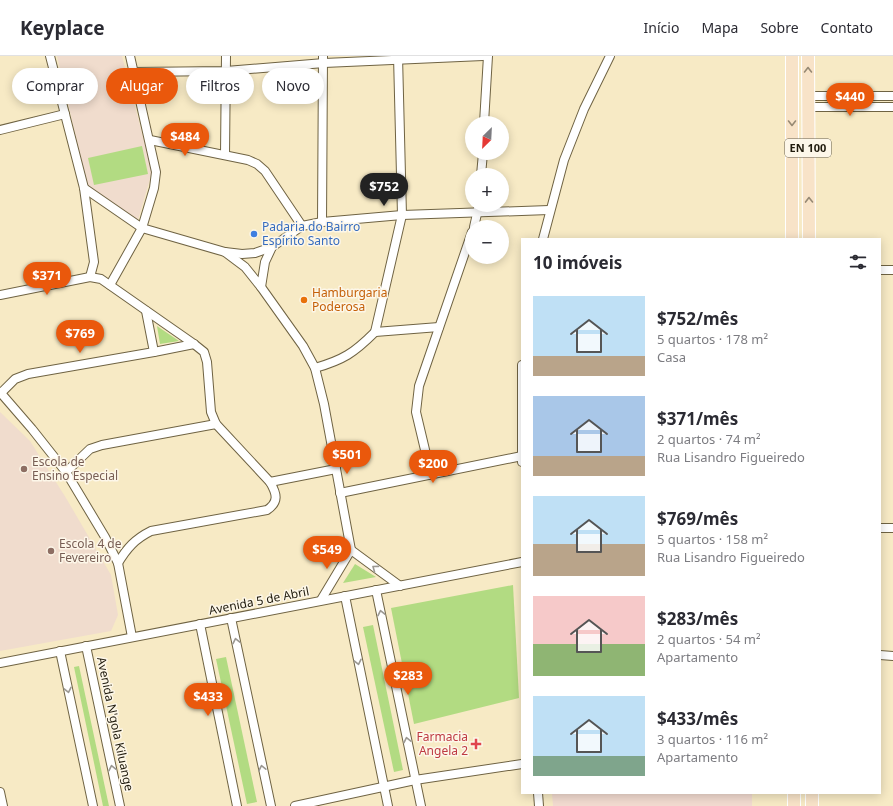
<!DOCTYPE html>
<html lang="pt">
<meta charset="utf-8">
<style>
body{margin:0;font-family:"Noto Sans",sans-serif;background:#f7f7f7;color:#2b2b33;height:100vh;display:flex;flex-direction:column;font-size:15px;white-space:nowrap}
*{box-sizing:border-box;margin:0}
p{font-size:13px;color:#7c7c81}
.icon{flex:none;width:22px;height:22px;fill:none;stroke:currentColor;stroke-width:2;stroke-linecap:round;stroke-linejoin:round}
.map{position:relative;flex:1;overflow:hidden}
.panel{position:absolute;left:521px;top:182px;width:360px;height:556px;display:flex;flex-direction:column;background:#fff;border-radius:0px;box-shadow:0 2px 10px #0003}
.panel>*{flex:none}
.banner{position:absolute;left:12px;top:12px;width:380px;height:36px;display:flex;gap:8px}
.needle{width:26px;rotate:204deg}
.controls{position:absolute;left:465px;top:60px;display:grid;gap:8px}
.controls a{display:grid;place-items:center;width:44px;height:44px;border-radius:50%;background:#fff;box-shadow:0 2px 10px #0003;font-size:20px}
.price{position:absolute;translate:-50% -34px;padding:0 9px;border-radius:14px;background:#ea580c;color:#fff;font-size:13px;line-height:26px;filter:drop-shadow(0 1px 2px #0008)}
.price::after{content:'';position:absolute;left:50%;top:24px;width:12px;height:9px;margin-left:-6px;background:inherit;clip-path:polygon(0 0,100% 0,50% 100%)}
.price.active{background:#222;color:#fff}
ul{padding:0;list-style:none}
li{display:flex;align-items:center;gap:12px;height:100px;padding:0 12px}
li span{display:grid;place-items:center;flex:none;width:112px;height:80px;border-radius:0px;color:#555}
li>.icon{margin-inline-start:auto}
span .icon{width:48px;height:48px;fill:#fffc;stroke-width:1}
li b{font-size:17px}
h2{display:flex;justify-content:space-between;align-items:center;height:48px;padding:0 12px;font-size:17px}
.chip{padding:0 14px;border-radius:18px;background:#fff;box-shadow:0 2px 10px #0003;font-size:14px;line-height:36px}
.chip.active{background:#ea580c;color:#fff}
header{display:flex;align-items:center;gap:24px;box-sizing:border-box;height:56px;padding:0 20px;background:#fff;border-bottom:1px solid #e1e1e2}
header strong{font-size:19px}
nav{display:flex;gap:22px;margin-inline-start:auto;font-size:14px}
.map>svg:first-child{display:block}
.education{fill:#f0dccd}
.medical{fill:#f2dbd0}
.green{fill:#b2db82}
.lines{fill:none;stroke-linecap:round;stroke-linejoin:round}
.street-casing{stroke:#6f6343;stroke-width:10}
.primary-casing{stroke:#fff;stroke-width:14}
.street{stroke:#fff;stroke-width:8}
.primary{stroke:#f8e3c8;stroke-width:12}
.oneway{stroke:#978974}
.oneway2{stroke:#9b9892}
.shop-dot{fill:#3f7fe0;stroke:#fdf7e9;stroke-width:1.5}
.food-dot{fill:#e8710a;stroke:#fdf7e9;stroke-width:1.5}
.education-dot{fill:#8d6e63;stroke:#fdf7e9;stroke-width:1.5}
.health-dot{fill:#e0444e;stroke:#fdf7e9;stroke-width:1.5}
.labels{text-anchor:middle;stroke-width:3;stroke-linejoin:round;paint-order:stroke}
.shield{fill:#fdf7e9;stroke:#625d4f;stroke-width:1}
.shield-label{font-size:11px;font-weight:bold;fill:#201b0d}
.shop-label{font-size:12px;fill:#366cbe;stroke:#fdf7e9;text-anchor:start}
.food-label{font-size:12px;fill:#c56008;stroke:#fdf7e9;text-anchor:start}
.education-label{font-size:12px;fill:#785e54;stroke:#fdf7e9;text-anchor:start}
.street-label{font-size:12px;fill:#201b0d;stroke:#fdf7e9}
.health-label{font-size:12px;fill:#be3a42;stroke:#fdf7e9;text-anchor:end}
</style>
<header>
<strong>Keyplace</strong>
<nav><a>Início</a><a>Mapa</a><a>Sobre</a><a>Contato</a></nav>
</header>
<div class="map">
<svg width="893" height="750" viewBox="0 0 893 750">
<rect width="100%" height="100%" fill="#f7eac5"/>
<!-- education -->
<g class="education">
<path d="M57,0H122L152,116L138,164L87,129Z"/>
<path d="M0,356L30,385L66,442L111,519L118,559L111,575L0,595Z"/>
</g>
<!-- medical -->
<path class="medical" d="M552,737H752V750H553Z"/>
<!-- green -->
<g class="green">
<path d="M142,90L148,118L94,129L88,102Z"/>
<path d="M157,270L179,285L160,288Z"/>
<path d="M355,508L376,521L343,527Z"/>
<path d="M513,529L519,642L414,668L391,552Z"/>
<path d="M373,569L403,714L394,716L363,571Z"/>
<path d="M226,601L257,746L247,748L216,603Z"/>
<path d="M79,610L109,750H103L74,611Z"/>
</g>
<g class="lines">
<!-- street casing -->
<g class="street-casing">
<g id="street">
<path d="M50,0L84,132L94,206L90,221"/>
<path d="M133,16L226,15L324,7L483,0"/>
<path d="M808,40H893"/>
<path d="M808,51H893"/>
<path d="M484,67L488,0"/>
<path d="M0,74L65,58"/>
<path d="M150,84L248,104L257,108L265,115L302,170"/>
<path d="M225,99L226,0"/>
<path d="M481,119L483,97"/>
<path d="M84,132L142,172L225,196L245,211L261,231L265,206L272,191"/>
<path d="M322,166L323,0"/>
<path d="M474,171L479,149"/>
<path d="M543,183L564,104L584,53L610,0"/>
<path d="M225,196L242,198L255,197L272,191L302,170L322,166L402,159L549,154"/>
<path d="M880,214H893"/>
<path d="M110,229L142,172L154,132L156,116L130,0"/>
<path d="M261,231L303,290L315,312L324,348L351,494L321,544"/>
<path d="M0,239L90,221L101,223L194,288L204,296L207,306L211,356L216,368L270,426C277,438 279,446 267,454L151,475C135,483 127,492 118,507"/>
<path d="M375,276L402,159L398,0"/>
<path d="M154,296L194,288"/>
<path d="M522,309V406"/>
<path d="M315,312C343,304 354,297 375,276L439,271"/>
<path d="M0,336L32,373L66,416L105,481L118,507L132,581"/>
<path d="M1,337L15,323L28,318L154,296L146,255"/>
<path d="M66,416L90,393L102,389L216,368"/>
<path d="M431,419L416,356L419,330L472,176"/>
<path d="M270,426L336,413"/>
<path d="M340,437L522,400"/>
<path d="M880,472H893"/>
<path d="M351,494L400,530"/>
<path d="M376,534L421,750"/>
<path d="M345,540L388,750"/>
<path d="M231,562L271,750"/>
<path d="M200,568L237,750"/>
<path d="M86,590L120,750"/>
<path d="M60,595L93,750"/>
<path d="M880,599L893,600"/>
<path d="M0,607L522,506"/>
<path d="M0,736L3,750"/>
<path d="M538,737L539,750"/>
<path d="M295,750L415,724L522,708"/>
</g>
</g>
<!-- primary casing -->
<g class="primary-casing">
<g id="primary">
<path d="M792,0V183"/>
<path d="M808,0L809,183"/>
<path d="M794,737V750"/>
<path d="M812,750V737"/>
</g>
</g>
<!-- street -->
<use href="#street" class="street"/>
<!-- primary -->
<use href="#primary" class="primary"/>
</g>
<!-- one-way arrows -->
<defs><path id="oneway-chevron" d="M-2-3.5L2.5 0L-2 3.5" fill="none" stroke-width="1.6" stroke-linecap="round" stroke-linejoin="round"/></defs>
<g class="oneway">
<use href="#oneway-chevron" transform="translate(808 14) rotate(-90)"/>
<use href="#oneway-chevron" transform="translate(792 67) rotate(90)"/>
<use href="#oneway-chevron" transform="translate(809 144) rotate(-91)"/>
</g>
<g class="oneway2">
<use href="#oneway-chevron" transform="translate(375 512) rotate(-144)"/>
<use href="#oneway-chevron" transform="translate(381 557) rotate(-102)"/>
<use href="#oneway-chevron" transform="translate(236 585) rotate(-102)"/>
<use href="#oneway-chevron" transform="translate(358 606) rotate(78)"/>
<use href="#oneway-chevron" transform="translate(68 634) rotate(78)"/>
<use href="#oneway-chevron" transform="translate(407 684) rotate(-102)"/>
<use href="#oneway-chevron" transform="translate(112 712) rotate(-102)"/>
<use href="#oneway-chevron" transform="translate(262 712) rotate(-102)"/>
</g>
<!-- markers -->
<circle class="shop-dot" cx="254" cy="178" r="4"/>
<circle class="food-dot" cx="304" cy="244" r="4"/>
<g class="education-dot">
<circle cx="24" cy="413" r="4"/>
<circle cx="51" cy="495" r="4"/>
</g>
<path class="health-dot" d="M474 682h4v4h4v4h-4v4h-4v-4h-4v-4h4z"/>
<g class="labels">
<!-- shield labels -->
<rect class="shield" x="785" y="83" width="46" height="18" rx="3"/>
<g class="shield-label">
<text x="808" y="96">EN 100</text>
</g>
<!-- shop labels -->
<g class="shop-label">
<text x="262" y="175">Padaria do Bairro<tspan x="262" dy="14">Espírito Santo</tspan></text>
</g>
<!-- food labels -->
<g class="food-label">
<text x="312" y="241">Hamburgaria<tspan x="312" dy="14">Poderosa</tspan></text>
</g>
<!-- education labels -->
<g class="education-label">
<text x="32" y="410">Escola de<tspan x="32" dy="14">Ensino Especial</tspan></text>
<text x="59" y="492">Escola 4 de<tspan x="59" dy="14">Fevereiro</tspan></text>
</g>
<!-- street labels -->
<g class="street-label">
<text transform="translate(259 545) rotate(-11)" y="4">Avenida 5 de Abril</text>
<text transform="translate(115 668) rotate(78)" y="4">Avenida N'gola Kiluange</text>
</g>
<!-- health labels -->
<g class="health-label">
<text x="468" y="685">Farmacia<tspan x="468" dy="14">Angela 2</tspan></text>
</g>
</g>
</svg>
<div class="controls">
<a><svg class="needle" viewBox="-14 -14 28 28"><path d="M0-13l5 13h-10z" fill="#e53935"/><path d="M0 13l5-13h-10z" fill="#7c7c81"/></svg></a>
<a>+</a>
<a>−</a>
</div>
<b class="price" style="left:850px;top:61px">$440</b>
<b class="price" style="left:185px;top:101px">$484</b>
<b class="price active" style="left:384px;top:151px">$752</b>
<b class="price" style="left:47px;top:240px">$371</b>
<b class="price" style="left:80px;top:298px">$769</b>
<b class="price" style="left:347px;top:419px">$501</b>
<b class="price" style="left:433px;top:428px">$200</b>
<b class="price" style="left:327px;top:514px">$549</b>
<b class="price" style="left:408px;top:640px">$283</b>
<b class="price" style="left:208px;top:661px">$433</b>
<div class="banner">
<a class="chip">Comprar</a>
<a class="chip active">Alugar</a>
<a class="chip">Filtros</a>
<a class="chip">Novo</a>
</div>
<section class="panel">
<h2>10 imóveis<svg class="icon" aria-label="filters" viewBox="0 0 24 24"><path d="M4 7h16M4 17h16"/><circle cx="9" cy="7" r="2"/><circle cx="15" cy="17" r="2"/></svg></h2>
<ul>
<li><span style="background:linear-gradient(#bfe0f5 75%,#b9a48a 0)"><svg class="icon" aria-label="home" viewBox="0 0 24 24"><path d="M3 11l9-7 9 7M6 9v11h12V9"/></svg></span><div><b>$752/mês</b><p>5 quartos · 178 m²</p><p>Casa</p></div></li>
<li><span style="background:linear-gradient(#a9c7e8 75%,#b9a48a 0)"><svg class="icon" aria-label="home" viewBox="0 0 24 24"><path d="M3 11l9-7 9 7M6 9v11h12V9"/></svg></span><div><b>$371/mês</b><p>2 quartos · 74 m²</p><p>Rua Lisandro Figueiredo</p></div></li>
<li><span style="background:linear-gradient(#bfe0f5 60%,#b9a48a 0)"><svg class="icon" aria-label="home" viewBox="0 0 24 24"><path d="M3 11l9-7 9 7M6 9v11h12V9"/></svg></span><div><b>$769/mês</b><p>5 quartos · 158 m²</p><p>Rua Lisandro Figueiredo</p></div></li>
<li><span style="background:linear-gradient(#f6c9c9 60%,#8fb573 0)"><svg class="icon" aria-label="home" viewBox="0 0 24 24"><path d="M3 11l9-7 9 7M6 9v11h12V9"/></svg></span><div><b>$283/mês</b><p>2 quartos · 54 m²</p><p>Apartamento</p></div></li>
<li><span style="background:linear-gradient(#bfe0f5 75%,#7fa58c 0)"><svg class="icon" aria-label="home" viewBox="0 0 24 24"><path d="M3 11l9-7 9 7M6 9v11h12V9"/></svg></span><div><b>$433/mês</b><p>3 quartos · 116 m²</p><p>Apartamento</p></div></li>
</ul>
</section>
</div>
